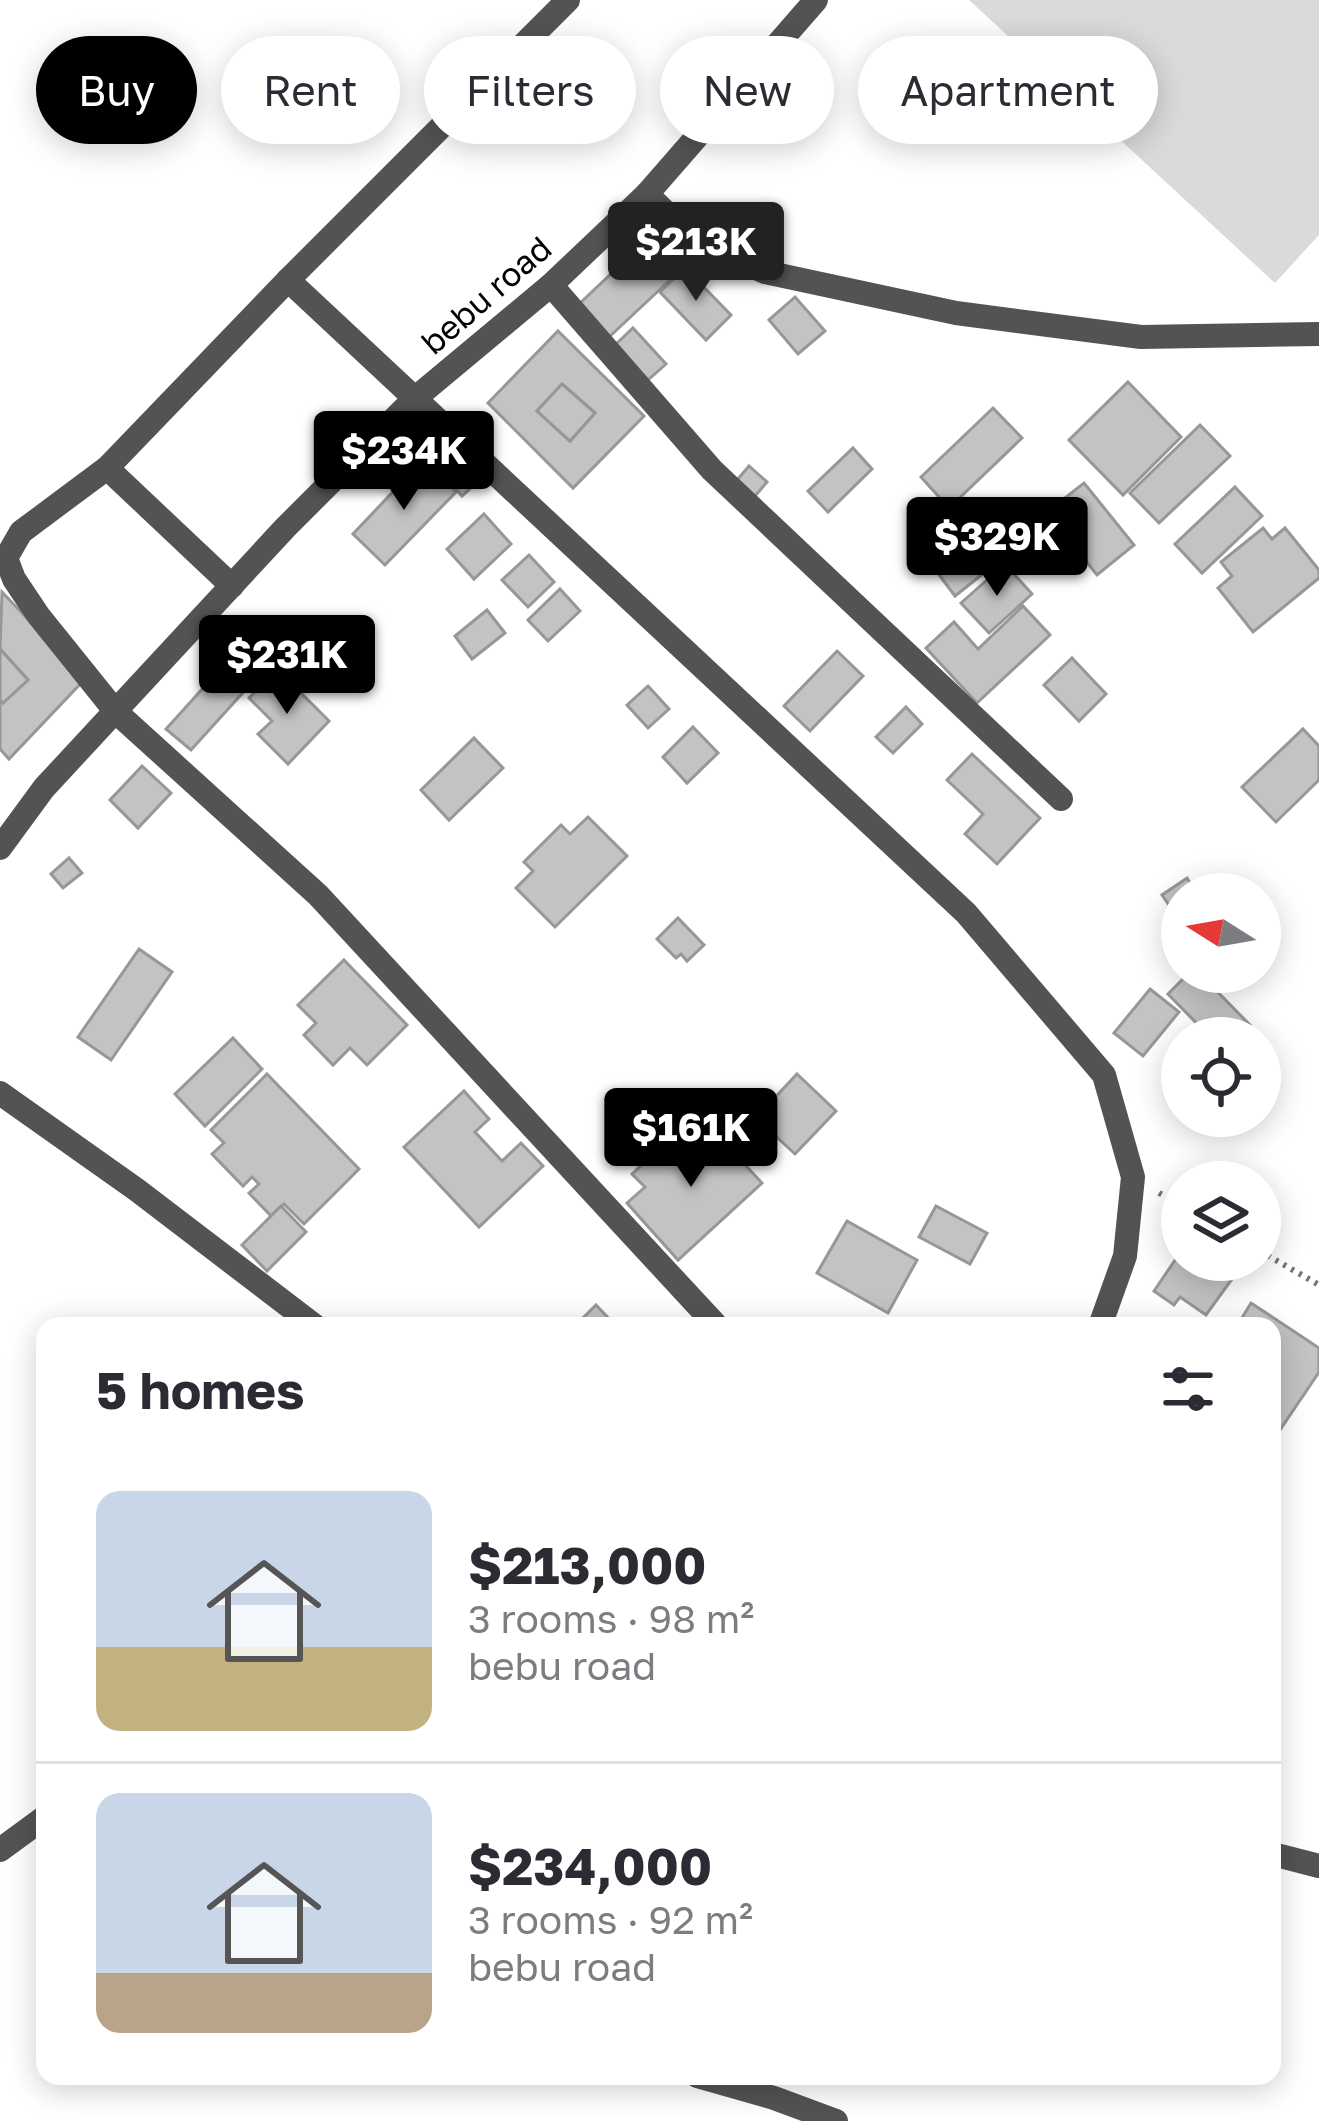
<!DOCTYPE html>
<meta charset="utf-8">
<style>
body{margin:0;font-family:"Golos Text",sans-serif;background:#f7f7f7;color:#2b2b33;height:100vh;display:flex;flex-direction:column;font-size:45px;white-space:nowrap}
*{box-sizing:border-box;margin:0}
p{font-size:39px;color:#7c7c81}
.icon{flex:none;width:66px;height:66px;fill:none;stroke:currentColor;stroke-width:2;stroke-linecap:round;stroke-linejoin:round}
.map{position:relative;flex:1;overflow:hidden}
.panel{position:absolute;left:36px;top:1317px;width:1245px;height:768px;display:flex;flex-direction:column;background:#fff;border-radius:24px;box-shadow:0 6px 30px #0003}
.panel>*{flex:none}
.banner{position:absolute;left:36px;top:36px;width:1248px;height:108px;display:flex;gap:24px}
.needle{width:78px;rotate:281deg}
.fabs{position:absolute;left:1161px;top:873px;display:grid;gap:24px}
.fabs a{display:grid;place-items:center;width:120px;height:120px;border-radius:50%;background:#fff;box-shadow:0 6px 30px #0003;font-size:60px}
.price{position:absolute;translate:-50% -102px;padding:0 27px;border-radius:12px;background:#000;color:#fff;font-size:39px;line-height:78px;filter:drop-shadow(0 3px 6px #0008)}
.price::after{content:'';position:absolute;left:50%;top:72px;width:36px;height:27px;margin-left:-18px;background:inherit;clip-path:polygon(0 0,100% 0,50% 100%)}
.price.selected{background:#222;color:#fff}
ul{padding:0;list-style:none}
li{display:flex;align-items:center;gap:36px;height:300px;padding:0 60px}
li+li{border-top:3px solid #e1e1e2}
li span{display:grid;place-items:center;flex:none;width:336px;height:240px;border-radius:24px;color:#555}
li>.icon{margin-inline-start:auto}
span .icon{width:144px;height:144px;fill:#fffc;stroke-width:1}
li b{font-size:51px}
h2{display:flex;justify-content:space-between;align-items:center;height:144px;padding:0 60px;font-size:51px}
.tag{padding:0 42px;border-radius:54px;background:#fff;box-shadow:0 6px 30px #0003;font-size:42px;line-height:108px}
.tag.selected{background:#000;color:#fff}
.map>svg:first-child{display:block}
.green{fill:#dadada}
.building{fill:#c3c3c3;stroke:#979797;stroke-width:3;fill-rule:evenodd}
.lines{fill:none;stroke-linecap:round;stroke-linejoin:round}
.path{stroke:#757575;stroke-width:6;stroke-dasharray:3 6;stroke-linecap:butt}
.minor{stroke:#535353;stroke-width:24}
.tertiary{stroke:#535353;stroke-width:24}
.labels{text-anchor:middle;stroke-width:9;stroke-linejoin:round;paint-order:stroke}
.street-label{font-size:33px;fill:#000;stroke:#fff}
</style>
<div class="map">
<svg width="1319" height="2121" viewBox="0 0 1319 2121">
<rect width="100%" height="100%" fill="#fff"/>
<!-- green -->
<path class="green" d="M969,0H1319V235L1275,283Z"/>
<!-- building -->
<g class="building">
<path d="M656,231L687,264L607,339L576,307Z"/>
<path d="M685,268L731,315L706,340L660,292Z"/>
<path d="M795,297L825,331L798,354L769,320Z"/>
<path d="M633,328L666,364L648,380L615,345Z"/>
<path d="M558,331L644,416L573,488L488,403ZM562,384L595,413L570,441L537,411Z"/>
<path d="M1128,382L1181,437L1123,495L1069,440Z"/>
<path d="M562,384L595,413L570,441L537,411Z"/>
<path d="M993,408L1022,438L949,508L921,477Z"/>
<path d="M1200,425L1230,456L1159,523L1130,493Z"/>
<path d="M446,433L484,476L462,496L424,453Z"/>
<path d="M853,448L872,469L828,512L808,491Z"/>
<path d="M423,460L456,492L385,565L353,534Z"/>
<path d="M749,466L767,482L755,496L737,480Z"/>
<path d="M1084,483L1134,545L1097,575L1047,512Z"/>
<path d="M1235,487L1262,516L1202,573L1175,544Z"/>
<path d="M484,514L511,544L474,579L447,549Z"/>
<path d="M1263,528L1272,539L1285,528L1319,570V578L1253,632L1218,588L1232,576L1221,562Z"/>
<path d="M963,546L984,573L955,596L934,568Z"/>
<path d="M529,555L554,582L528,607L502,580Z"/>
<path d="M1005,564L1032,594L989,633L961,603Z"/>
<path d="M560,589L580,611L548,641L528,620Z"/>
<path d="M2,592L85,679L9,759L0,749V700L3,703L28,680L0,649Z"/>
<path d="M1023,606L1050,635L977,703L926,648L954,622L978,649Z"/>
<path d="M487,610L505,633L472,659L455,636Z"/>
<path d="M243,644L267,666L191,750L166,729Z"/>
<path d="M0,649L28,680L3,703L0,700Z"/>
<path d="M837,651L863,676L810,731L784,706Z"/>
<path d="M1072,658L1106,694L1079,721L1044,685Z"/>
<path d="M277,669L329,721L288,764L258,734L272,721L249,698Z"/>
<path d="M648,686L669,709L648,728L627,705Z"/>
<path d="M906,707L922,724L893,753L876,737Z"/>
<path d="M693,727L718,753L687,783L663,757Z"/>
<path d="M1303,729L1319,746V780L1276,822L1242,787Z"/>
<path d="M474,738L503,768L449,820L421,790Z"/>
<path d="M972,754L1040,818L997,864L965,834L983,814L947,780Z"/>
<path d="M142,766L171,793L138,828L110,800Z"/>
<path d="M588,817L627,856L555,927L516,888L533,871L524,862L561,825L570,834Z"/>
<path d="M69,858L82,873L63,888L51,874Z"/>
<path d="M1187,878L1197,894H1182V910L1175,914L1162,895Z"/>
<path d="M678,918L704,945L687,961L681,954L676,958L657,939Z"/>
<path d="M139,949L172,972L111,1060L78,1037Z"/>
<path d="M344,960L407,1025L367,1065L350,1048L333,1065L304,1035L316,1023L298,1005Z"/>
<path d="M1190,972H1198L1250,1025L1237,1038H1211L1168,994Z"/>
<path d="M1150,989L1179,1012L1143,1056L1114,1033Z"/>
<path d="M233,1038L262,1069L205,1126L175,1094Z"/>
<path d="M267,1074L359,1169L304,1224L284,1204L271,1216L249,1193L259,1184L252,1177L243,1186L212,1154L224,1143L211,1130Z"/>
<path d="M797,1074L836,1111L795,1154L756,1118Z"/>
<path d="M464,1091L489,1119L475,1132L502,1161L521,1143L543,1166L479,1227L404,1147Z"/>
<path d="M712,1129L762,1183L678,1260L627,1203L645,1187L632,1174L674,1135L689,1150Z"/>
<path d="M281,1206L306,1232L267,1271L242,1245Z"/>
<path d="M936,1206L987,1233L970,1264L919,1237Z"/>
<path d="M847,1221L917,1260L888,1313L817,1273Z"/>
<path d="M1182,1250V1260H1205L1232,1279L1206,1315L1180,1297L1174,1305L1154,1291Z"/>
<path d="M1251,1303L1319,1348V1372L1280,1430L1272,1425V1326H1237Z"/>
<path d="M596,1305L616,1326H575Z"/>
</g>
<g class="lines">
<!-- path -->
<g class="path">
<path d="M1159,1193L1182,1206"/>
<path d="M1260,1251L1319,1285"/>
</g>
<!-- minor -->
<g class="minor">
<path d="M568,0L288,280L107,468L21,532L6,558L14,579L38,615L116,712L318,895L715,1324"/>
<path d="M647,194L695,241L765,272L956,313L1141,337L1319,334"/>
<path d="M288,280L966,913L1104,1075L1133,1177L1125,1256L1100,1326"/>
<path d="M551,285L712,470L1061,799"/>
<path d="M107,468L232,586"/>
<path d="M0,1093L137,1190L315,1326"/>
<path d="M0,1850L45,1817"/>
<path d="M1272,1854L1319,1866"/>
<path d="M697,2076L774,2098L836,2121"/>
</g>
<!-- tertiary -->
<path class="tertiary" d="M0,848L44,788L285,528L413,400L551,285L647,194L816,0"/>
</g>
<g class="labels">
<!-- street labels -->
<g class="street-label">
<text transform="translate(486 295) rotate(-41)" y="12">bebu road</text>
</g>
</g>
</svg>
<div class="fabs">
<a><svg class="needle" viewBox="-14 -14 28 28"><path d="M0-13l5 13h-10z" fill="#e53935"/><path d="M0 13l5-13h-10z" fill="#7c7c81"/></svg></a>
<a><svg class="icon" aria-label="locate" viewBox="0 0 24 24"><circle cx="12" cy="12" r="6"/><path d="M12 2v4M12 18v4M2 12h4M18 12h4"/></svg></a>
<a><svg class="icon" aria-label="layers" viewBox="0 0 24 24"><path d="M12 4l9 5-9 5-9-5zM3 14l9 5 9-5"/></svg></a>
</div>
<b class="price selected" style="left:696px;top:304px">$213K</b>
<b class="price" style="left:404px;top:513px">$234K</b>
<b class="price" style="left:997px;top:599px">$329K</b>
<b class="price" style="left:287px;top:717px">$231K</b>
<b class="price" style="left:691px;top:1190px">$161K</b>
<div class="banner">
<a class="tag selected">Buy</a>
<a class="tag">Rent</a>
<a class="tag">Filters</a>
<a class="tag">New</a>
<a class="tag">Apartment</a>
</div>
<section class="panel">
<h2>5 homes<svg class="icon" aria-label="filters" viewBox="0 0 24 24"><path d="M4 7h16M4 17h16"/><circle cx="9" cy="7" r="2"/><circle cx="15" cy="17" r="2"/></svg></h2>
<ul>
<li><span style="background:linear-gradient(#c9d6e8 65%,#c2b280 0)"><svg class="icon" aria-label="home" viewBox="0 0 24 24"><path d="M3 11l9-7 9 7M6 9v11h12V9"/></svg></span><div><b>$213,000</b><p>3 rooms · 98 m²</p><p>bebu road</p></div></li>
<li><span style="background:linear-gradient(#c9d6e8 75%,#b9a48a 0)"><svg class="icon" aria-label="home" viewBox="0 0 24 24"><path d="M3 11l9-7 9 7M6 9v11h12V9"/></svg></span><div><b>$234,000</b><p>3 rooms · 92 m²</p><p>bebu road</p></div></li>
</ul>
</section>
</div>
